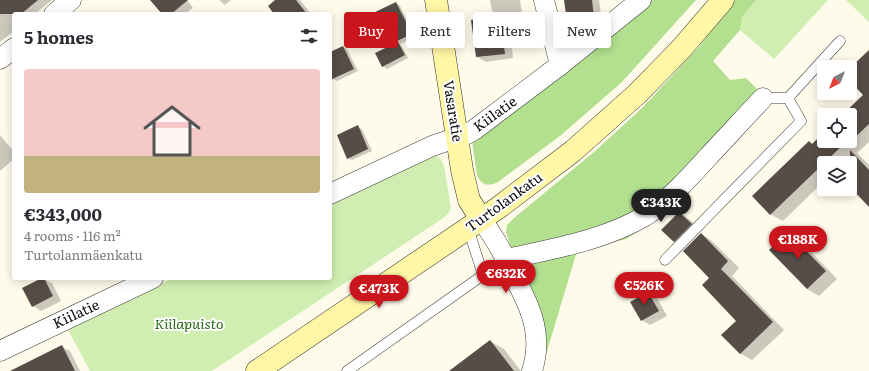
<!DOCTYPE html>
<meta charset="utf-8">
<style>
body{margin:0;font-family:Literata,serif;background:#f7f7f7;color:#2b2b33;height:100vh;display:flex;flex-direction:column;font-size:15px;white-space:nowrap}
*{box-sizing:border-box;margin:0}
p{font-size:13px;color:#7c7c81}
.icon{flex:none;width:22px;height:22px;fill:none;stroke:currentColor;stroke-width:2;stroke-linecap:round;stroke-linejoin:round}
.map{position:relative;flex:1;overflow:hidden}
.sheet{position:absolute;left:12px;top:12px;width:320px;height:268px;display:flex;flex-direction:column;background:#fff;border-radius:4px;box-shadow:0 2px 10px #0003}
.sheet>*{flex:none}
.top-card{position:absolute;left:344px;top:12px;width:380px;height:36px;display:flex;gap:8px}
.needle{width:26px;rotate:222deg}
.controls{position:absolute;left:817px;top:60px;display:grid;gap:8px}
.controls a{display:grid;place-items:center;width:40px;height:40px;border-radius:4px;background:#fff;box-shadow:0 2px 10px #0003;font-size:20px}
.price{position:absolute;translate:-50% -34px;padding:0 9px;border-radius:14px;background:#cb151c;color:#fff;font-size:13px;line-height:26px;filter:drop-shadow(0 1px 2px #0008)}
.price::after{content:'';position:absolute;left:50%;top:24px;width:12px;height:9px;margin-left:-6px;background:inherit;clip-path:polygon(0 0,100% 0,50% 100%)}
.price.active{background:#222;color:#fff}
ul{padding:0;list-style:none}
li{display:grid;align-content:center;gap:8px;height:212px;padding:0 12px}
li+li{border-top:1px solid #e1e1e2}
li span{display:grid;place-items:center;height:124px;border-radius:4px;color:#555}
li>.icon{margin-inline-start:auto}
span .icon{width:72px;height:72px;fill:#fffc;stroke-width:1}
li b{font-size:17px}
h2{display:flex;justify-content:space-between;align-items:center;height:48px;padding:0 12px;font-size:17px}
.tag{padding:0 14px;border-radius:4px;background:#fff;box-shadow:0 2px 10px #0003;font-size:14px;line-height:36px}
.tag.active{background:#cb151c;color:#fff}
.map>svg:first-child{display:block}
.green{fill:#d0eeb1}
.forest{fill:#b2e08e}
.shadow{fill:#0003}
.building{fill:#564d47}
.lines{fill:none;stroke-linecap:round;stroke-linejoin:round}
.lane-casing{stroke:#3f3f3f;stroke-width:11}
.street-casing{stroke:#3f3f3f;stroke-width:21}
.secondary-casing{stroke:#2e2e2e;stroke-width:23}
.lane{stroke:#fff;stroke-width:10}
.street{stroke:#fff;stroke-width:20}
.secondary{stroke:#fff6a6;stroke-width:22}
.labels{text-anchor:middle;stroke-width:4;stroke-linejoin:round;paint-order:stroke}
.street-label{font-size:14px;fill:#0c0c0c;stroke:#fff}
.park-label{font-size:14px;font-style:italic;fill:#276b16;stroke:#fff}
</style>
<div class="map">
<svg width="869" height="371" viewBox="0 0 869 371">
<rect width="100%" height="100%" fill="#fffbeb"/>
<!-- green -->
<g class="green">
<path d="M756,0H828L774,59L740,30L742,17Z"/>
<path d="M846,0H869V22Z"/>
<path d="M432,155L439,157L444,165L451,208L449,213L442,219L212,371H90L67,328L173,278H330V203Z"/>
</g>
<!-- forest -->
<g class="forest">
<path d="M650,0H696L622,82L560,136L498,182C488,187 481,185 477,175L472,141Z"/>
<path d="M735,0H756L742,17L740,30L713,61L730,80L746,78L770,102L657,219L626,239L577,251L545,358L542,314L516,263L506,232L507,225L514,218L594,152L643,107L699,47Z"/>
</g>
<!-- shadow -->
<g class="shadow">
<path d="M4,0H52L35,14H14V31L0,42V4Z"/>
<path d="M152,0H187L193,8L185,14H163Z"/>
<path d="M219,0H231L225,5Z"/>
<path d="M277,0H300L311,14H276Z"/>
<path d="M490,0H520L522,14L500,16L492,11Z"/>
<path d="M565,0H599L602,22L577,25L568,20Z"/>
<path d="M396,3L400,6L415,37L400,44L402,46L408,58L387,69L383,66L390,47L387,46L372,15Z"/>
<path d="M500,18L509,22L513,58L486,62L477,57Z"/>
<path d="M343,47L347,49L358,71L337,81L333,79L330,73V53Z"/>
<path d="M869,57V142L857,153L869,165V206L850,186V163H824V181L783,221L770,214L809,142L813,144L824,133V141H850V115H843L865,95L850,79V69Z"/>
<path d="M357,127L362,129L372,151L352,160L348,158Z"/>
<path d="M0,135L14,152V159L0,171Z"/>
<path d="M680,213L688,218L699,229L683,246L674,241Z"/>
<path d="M788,233L800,240L837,279L819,296L807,289Z"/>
<path d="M701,234L712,241L739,268L732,276L784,330L752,360L741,354L723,335L738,321L711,278Z"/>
<path d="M43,279L52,283L61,301L41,311L33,306Z"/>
<path d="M648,293L657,298L667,316L650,325L642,320Z"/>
<path d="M490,341L504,349L521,371H451Z"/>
<path d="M62,347L70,351L80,371H21Z"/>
</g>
<!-- building -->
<g class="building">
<path d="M0,0H38L21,14H0Z"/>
<path d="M150,0H188L171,14H162Z"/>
<path d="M275,0H296L307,14H274L268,6Z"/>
<path d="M564,0H592L594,17L567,21Z"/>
<path d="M396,2L412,34L386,46L371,14Z"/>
<path d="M500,16L505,54L476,57L471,20Z"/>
<path d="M398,42L405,55L382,67L375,53Z"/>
<path d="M343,46L354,69L330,80V52Z"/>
<path d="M869,50V124L850,142V115H842L863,95L850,81V68Z"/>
<path d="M358,125L368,149L347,159L337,135Z"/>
<path d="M824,132V141H847L770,215L752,196L809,141L812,144Z"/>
<path d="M850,150L869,170V207L850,187Z"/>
<path d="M679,212L692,224L674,242L661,230Z"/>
<path d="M788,232L826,271L807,289L769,250Z"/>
<path d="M701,233L728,261L721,269L773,322L740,354L721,335L736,321L702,285L709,278L683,251Z"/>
<path d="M42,278H44L53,296L32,307L22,288Z"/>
<path d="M648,292L659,311L641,321L630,302Z"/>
<path d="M490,340L514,371H449Z"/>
<path d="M62,345L75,371H10Z"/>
</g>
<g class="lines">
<!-- lane casing -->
<g class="lane-casing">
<g id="lane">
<path d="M763,98H788"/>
<path d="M665,260L801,121L788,98L840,41"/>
<path d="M347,371L483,275L468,228"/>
</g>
</g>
<!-- street casing -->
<g class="street-casing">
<g id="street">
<path d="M544,0L560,65"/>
<path d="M54,14L71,0"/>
<path d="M0,59L14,48"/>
<path d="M330,194L432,146L467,134L474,130L560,65L641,0"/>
<path d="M481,219C496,239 506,258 516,280C525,298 535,317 536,338C537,348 535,361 532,371"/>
<path d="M507,259C552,249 605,240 645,216C668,201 689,178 707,158C726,138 744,118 763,98"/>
<path d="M0,351L153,278"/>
</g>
</g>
<!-- secondary casing -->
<g class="secondary-casing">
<g id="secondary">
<path d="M436,0L462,170L469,200L481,219"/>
<path d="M257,371L498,208L573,151L637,94L681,49L723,0"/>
</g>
</g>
<!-- lane -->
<use href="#lane" class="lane"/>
<!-- street -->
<use href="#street" class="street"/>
<!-- secondary -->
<use href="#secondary" class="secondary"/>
</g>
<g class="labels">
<!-- street labels -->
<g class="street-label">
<text transform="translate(453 111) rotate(81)" y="5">Vasaratie</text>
<text transform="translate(495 114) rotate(-36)" y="5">Kiilatie</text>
<text transform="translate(504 202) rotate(-36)" y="5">Turtolankatu</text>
<text transform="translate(76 314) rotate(-25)" y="5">Kiilatie</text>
</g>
<!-- park labels -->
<g class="park-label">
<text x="189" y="329">Kiilapuisto</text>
</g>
</g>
</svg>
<div class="controls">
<a><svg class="needle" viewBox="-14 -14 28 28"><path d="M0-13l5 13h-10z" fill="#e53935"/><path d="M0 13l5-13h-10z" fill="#7c7c81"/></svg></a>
<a><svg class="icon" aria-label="locate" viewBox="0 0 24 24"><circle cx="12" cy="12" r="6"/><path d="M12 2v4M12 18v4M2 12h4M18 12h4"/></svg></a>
<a><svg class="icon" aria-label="layers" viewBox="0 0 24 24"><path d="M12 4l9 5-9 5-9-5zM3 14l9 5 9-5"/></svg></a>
</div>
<b class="price active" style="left:661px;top:223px">€343K</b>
<b class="price" style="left:798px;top:260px">€188K</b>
<b class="price" style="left:506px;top:294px">€632K</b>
<b class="price" style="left:644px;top:306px">€526K</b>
<b class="price" style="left:379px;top:309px">€473K</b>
<div class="top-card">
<a class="tag active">Buy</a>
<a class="tag">Rent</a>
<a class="tag">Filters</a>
<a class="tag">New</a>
</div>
<section class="sheet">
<h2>5 homes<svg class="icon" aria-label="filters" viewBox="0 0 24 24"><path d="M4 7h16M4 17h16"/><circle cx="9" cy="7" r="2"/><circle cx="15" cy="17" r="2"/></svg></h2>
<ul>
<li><span style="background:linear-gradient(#f6c9c9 70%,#c2b280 0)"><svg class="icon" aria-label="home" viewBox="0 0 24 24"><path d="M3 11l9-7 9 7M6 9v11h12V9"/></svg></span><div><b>€343,000</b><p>4 rooms · 116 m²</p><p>Turtolanmäenkatu</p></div></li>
</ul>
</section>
</div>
